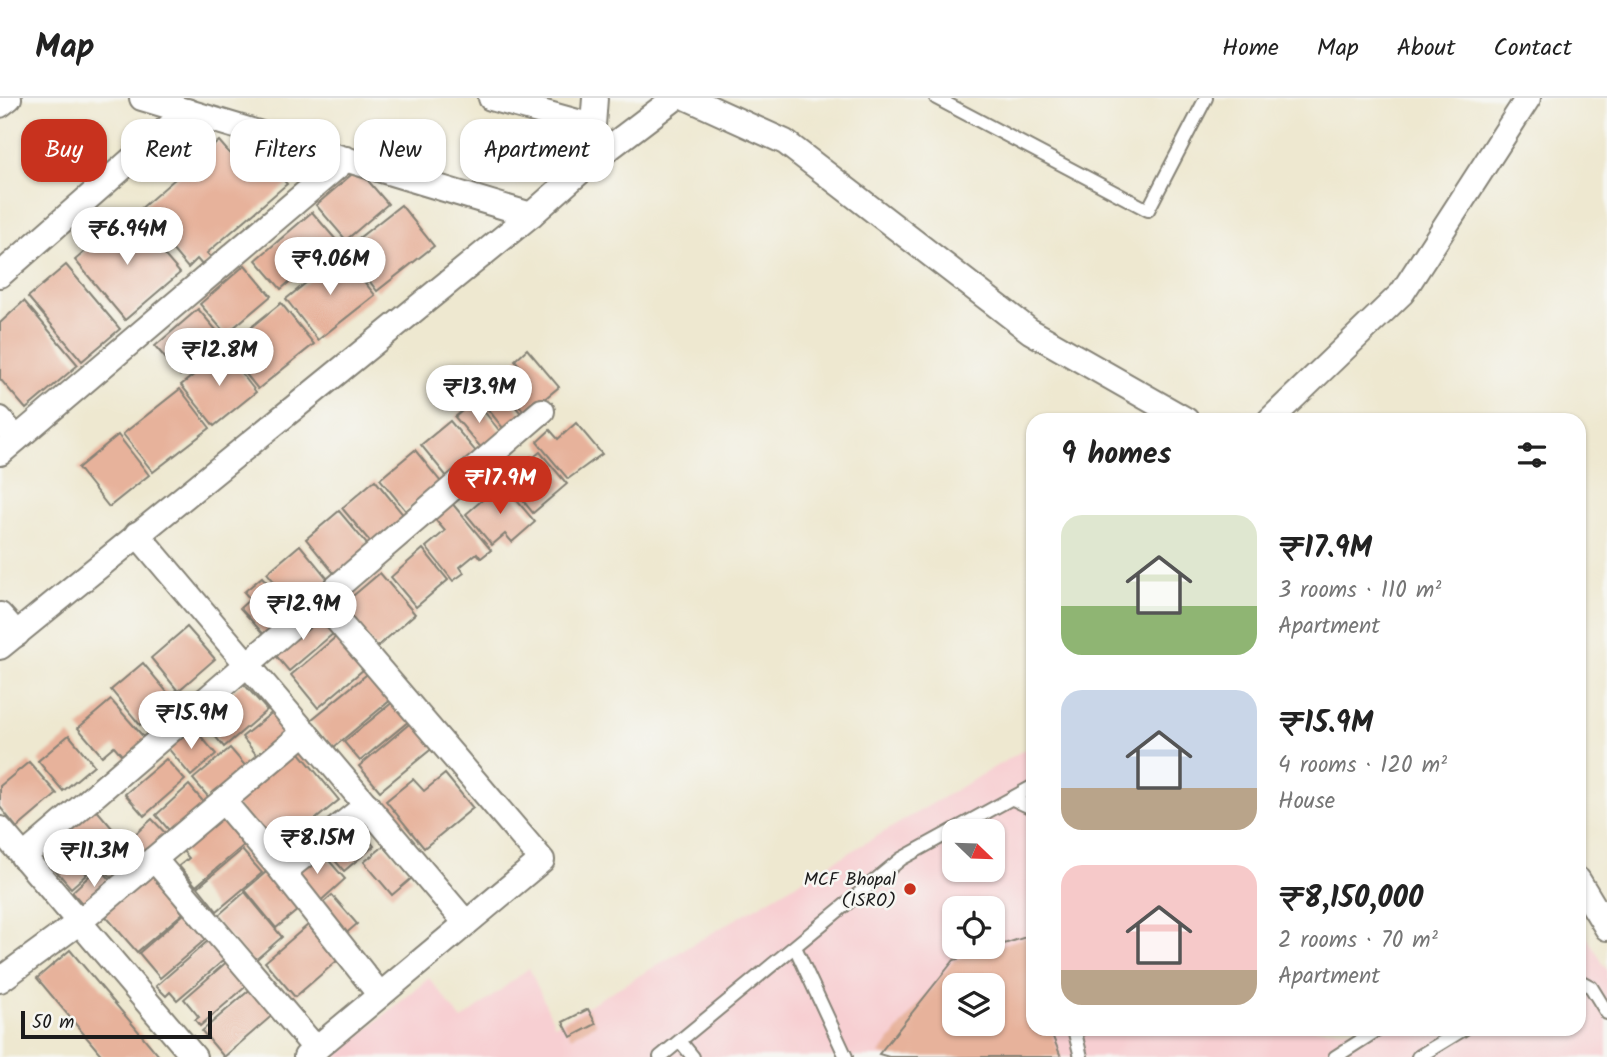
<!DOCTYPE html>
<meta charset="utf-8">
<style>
body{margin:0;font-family:Kalam,sans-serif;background:#f6f6f6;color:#222;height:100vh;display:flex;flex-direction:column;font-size:26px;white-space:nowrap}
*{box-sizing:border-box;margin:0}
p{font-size:23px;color:#767676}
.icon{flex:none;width:38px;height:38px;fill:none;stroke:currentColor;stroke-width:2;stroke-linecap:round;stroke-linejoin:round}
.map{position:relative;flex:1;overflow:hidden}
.side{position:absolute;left:1026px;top:315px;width:560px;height:623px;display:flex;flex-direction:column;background:#fff;border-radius:21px;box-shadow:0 2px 5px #0004}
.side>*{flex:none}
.top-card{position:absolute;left:21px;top:21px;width:665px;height:63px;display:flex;gap:14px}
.needle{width:46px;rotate:113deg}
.fabs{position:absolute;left:942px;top:721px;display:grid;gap:14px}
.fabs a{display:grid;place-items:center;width:63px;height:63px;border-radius:14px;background:#fff;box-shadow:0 2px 5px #0004;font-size:35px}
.scale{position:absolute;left:21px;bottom:18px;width:191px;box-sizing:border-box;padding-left:7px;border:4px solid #1c1c1c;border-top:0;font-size:19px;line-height:24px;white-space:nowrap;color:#1c1c1c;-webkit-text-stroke:5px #f6f6f2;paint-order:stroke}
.price{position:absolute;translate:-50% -60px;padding:0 16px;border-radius:24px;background:#fff;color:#222;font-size:23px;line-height:46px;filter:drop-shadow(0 2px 4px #0008)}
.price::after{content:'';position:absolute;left:50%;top:42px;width:21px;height:16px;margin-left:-10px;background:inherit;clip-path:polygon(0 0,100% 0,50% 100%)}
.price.selected{background:#c8321e;color:#fff}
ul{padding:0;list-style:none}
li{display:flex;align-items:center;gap:21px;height:175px;padding:0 35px}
li span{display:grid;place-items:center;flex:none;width:196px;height:140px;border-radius:21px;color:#555}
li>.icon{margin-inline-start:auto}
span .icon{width:84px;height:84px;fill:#fffc;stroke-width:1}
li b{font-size:30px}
h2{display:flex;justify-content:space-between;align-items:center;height:84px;padding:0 35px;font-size:30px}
.tag{padding:0 24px;border-radius:21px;background:#fff;box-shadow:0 2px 5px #0004;font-size:24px;line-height:63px}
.tag.selected{background:#c8321e;color:#fff}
header{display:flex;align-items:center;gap:42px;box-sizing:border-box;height:98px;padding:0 35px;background:#fff;border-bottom:2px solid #e0e0e0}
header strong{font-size:33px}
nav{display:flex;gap:38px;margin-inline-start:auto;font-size:24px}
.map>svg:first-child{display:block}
.built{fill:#f7cfd2;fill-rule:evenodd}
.building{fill:#e7b29b;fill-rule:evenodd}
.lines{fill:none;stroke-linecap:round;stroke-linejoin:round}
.lane-casing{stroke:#858276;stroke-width:16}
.street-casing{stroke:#858276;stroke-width:28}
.lane{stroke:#fff;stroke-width:12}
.street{stroke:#fff;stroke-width:24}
.poi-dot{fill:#c8321e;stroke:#f6f6f2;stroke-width:2.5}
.labels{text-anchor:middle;stroke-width:5;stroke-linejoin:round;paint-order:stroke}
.poi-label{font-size:18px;fill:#1c1c1c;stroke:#f6f6f2;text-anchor:end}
</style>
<header>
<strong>Map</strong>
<nav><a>Home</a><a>Map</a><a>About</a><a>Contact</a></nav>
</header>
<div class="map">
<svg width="1607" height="959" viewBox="0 0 1607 959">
<rect width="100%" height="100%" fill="#f6f6f2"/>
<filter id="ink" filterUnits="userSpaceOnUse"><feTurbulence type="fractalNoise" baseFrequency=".0143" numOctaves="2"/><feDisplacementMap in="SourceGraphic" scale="14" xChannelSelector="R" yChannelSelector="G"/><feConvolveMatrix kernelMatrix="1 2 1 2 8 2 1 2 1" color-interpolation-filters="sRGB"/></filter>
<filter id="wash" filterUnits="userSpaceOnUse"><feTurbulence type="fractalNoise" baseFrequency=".00686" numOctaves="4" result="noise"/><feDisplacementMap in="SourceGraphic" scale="28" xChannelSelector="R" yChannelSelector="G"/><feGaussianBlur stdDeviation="1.57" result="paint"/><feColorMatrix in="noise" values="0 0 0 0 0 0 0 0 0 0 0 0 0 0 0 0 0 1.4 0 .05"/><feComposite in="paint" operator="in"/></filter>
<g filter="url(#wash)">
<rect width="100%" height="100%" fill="#eee8d0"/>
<!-- built -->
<path class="built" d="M1032,647V931H1578L1579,826L1607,872V959H334L429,880L462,922L529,870L555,927ZM954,733H992V772H954ZM954,810H992V849H954ZM954,887H992V926H954Z"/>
<g id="blocks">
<!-- building -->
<g class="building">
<path d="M219,43L238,65L256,50L287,86L207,155L212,160L203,168L197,161L188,170L139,112Z"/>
<path d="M358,71L388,106L346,142L316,107Z"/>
<path d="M401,107L434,148L377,193L345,151Z"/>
<path d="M312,114L337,143L281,191L256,162Z"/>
<path d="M129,116L180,175L125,222L75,162Z"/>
<path d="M342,156L375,197L318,242L286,201Z"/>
<path d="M66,167L120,231L82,263L28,199Z"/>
<path d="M245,167L271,198L226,236L200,206Z"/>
<path d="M24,203L78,267L26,311L0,281V225Z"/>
<path d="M281,205L314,246L258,291L225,250Z"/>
<path d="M198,211L223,240L180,277L155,248Z"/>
<path d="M527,251L559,289L526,316L500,284L519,267L515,262Z"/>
<path d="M224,253L256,294L214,328L181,287Z"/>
<path d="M495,284L525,320L507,335L478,299Z"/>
<path d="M180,291L210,330L153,374L123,336Z"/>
<path d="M475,302L502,336L483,352L455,319Z"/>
<path d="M450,323L478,356L448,380L421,347Z"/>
<path d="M576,325L602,356L568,381L537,344L550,332L558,341Z"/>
<path d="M118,337L149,377L109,409L78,370Z"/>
<path d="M415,352L441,384L406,413L380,381Z"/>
<path d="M540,354L567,386L533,415L506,382Z"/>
<path d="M375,382L405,419L372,446L342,410Z"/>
<path d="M502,385L535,424L512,444L505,436L492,447L466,416Z"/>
<path d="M451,404L491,452L481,460L477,455L460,469L464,475L453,483L426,449L445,433L433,419Z"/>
<path d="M339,413L371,451L337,479L306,441Z"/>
<path d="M300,447L332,486L299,514L267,475Z"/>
<path d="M423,451L448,482L416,509L391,479Z"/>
<path d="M380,475L415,516L376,550L341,508Z"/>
<path d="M262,479L296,516L268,541L240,510L250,501L244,494Z"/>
<path d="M318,516L334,535L289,573L273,554Z"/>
<path d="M187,529L215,561L178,593L151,560Z"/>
<path d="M337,538L364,571L318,610L291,577Z"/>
<path d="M143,565L172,600L140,627L111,592Z"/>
<path d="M371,573L393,600L334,649L311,622Z"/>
<path d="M243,585L267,612L224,649L201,621Z"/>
<path d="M399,599L415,618L360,663L344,644Z"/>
<path d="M111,602L148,644L126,662L114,648L102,658L78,630Z"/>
<path d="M274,613L294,638L259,660L242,639Z"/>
<path d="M414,622L435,648L380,693L359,668Z"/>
<path d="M192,628L216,656L191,678L167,649Z"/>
<path d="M69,637L94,667L63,693L38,663Z"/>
<path d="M295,649L339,702L316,721L327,734L299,757L289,744L275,755L232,702Z"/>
<path d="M230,650L248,671L211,702L193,681Z"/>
<path d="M166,661L185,682L144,718L125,696Z"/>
<path d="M29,664L57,696L17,730L0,709V688Z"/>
<path d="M445,676L473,710L424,750L386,703L413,681L424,693Z"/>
<path d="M189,687L207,708L174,738L156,717Z"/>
<path d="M94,709L118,737L90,760L66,732Z"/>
<path d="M221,709L250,742L196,788L179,768L189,760L177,746Z"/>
<path d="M152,721L169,739L117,785L98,765L119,745L122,748Z"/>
<path d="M356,726L374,748L344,773L325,751Z"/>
<path d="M55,739L87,776L71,790L39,753Z"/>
<path d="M384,748L412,780L392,797L364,764Z"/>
<path d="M318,750L345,781L316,807L289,776Z"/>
<path d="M242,752L262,775L217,813L198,789Z"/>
<path d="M99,769L116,788L89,813L72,794Z"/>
<path d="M272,769L304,807L276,830L245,792Z"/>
<path d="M155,771L166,784L161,788L183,815L137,854L103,815Z"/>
<path d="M245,794L282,839L252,865L214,821Z"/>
<path d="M332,797L357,826L343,838L318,809Z"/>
<path d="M184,816L206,841L160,880L139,855Z"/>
<path d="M308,827L338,862L295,899L265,864Z"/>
<path d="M1032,837V931H1057L1053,939L1061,959H889L879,956L954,862ZM954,887H992V926H954Z"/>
<path d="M209,842L225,861L177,902L170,894L166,898L156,888Z"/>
<path d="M70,852L160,959H103L37,880Z"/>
<path d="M230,861L250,885L200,928L195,922L199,919L184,901Z"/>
<path d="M253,889L275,915L224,959L202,933Z"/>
<path d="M588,911L596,926L571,939L563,924Z"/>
</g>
</g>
</g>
<g filter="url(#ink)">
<use href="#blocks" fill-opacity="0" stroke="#858276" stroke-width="2"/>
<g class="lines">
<!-- lane casing -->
<g class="lane-casing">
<g id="lane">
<path d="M936,0L1148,112L1206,0"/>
<path d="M1013,701L1032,710"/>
<path d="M795,849L846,959"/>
<path d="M1578,882L1591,889L1607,915"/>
<path d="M1081,931L1075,935L1081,959"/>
<path d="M680,943L693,959"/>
<path d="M660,959L901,761L1032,689"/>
<path d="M1335,959L1379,931"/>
<path d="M1418,959L1464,931"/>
</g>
</g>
<!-- street casing -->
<g class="street-casing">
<g id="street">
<path d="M142,0L531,117"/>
<path d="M491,0L592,28"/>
<path d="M688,0L785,44L1030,233L1186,322"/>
<path d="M0,7L9,0"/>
<path d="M592,41L595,0"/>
<path d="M0,177L187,13"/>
<path d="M0,321L16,341"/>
<path d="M1270,322L1402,195L1528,0"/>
<path d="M0,355L346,61"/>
<path d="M137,436L466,825"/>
<path d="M0,517L17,536"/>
<path d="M0,549L531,117L592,63L675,0"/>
<path d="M223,703L283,774L380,897"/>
<path d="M0,731L194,959"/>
<path d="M23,759L542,313"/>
<path d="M154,761L316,951"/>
<path d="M283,774L367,707"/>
<path d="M1578,782L1607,830"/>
<path d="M0,882L78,825L305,634"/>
<path d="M306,959L542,762L321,503"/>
</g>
</g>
<!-- lane -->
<use href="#lane" class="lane"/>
<!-- street -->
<use href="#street" class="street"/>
</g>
</g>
<!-- markers -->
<circle class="poi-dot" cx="910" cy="791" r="7"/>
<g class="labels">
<!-- poi labels -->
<g class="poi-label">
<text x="896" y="787">MCF Bhopal<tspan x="896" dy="21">(ISRO)</tspan></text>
</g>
</g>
</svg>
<div class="fabs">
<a><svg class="needle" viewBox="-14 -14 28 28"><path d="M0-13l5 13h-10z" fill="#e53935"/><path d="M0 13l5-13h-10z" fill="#767676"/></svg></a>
<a><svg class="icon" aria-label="locate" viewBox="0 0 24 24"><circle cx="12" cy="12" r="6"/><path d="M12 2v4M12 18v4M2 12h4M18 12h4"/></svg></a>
<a><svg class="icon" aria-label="layers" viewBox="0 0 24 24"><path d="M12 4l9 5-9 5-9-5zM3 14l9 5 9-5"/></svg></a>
</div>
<div class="scale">50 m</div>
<b class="price" style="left:127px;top:169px">₹6.94M</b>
<b class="price" style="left:330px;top:199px">₹9.06M</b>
<b class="price" style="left:219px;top:290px">₹12.8M</b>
<b class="price" style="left:479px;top:327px">₹13.9M</b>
<b class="price selected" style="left:500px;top:418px">₹17.9M</b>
<b class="price" style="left:303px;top:544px">₹12.9M</b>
<b class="price" style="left:191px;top:653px">₹15.9M</b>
<b class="price" style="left:317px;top:778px">₹8.15M</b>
<b class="price" style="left:94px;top:791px">₹11.3M</b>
<div class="top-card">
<a class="tag selected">Buy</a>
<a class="tag">Rent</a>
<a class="tag">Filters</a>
<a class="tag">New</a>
<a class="tag">Apartment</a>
</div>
<section class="side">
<h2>9 homes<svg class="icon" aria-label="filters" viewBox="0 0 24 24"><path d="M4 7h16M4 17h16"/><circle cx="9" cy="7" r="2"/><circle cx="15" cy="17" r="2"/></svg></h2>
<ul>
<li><span style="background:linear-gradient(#dfe7d0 65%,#8fb573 0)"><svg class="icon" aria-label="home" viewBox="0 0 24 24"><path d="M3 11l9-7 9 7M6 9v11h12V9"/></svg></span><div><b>₹17.9M</b><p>3 rooms · 110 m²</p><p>Apartment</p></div></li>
<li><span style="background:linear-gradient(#c9d6e8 70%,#b9a48a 0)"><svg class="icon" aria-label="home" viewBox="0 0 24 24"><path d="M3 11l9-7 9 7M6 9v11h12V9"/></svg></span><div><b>₹15.9M</b><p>4 rooms · 120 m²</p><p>House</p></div></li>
<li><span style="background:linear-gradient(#f6c9c9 75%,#b9a48a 0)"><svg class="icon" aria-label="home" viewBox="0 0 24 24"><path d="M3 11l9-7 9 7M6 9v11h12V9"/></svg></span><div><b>₹8,150,000</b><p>2 rooms · 70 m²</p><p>Apartment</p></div></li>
</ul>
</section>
</div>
